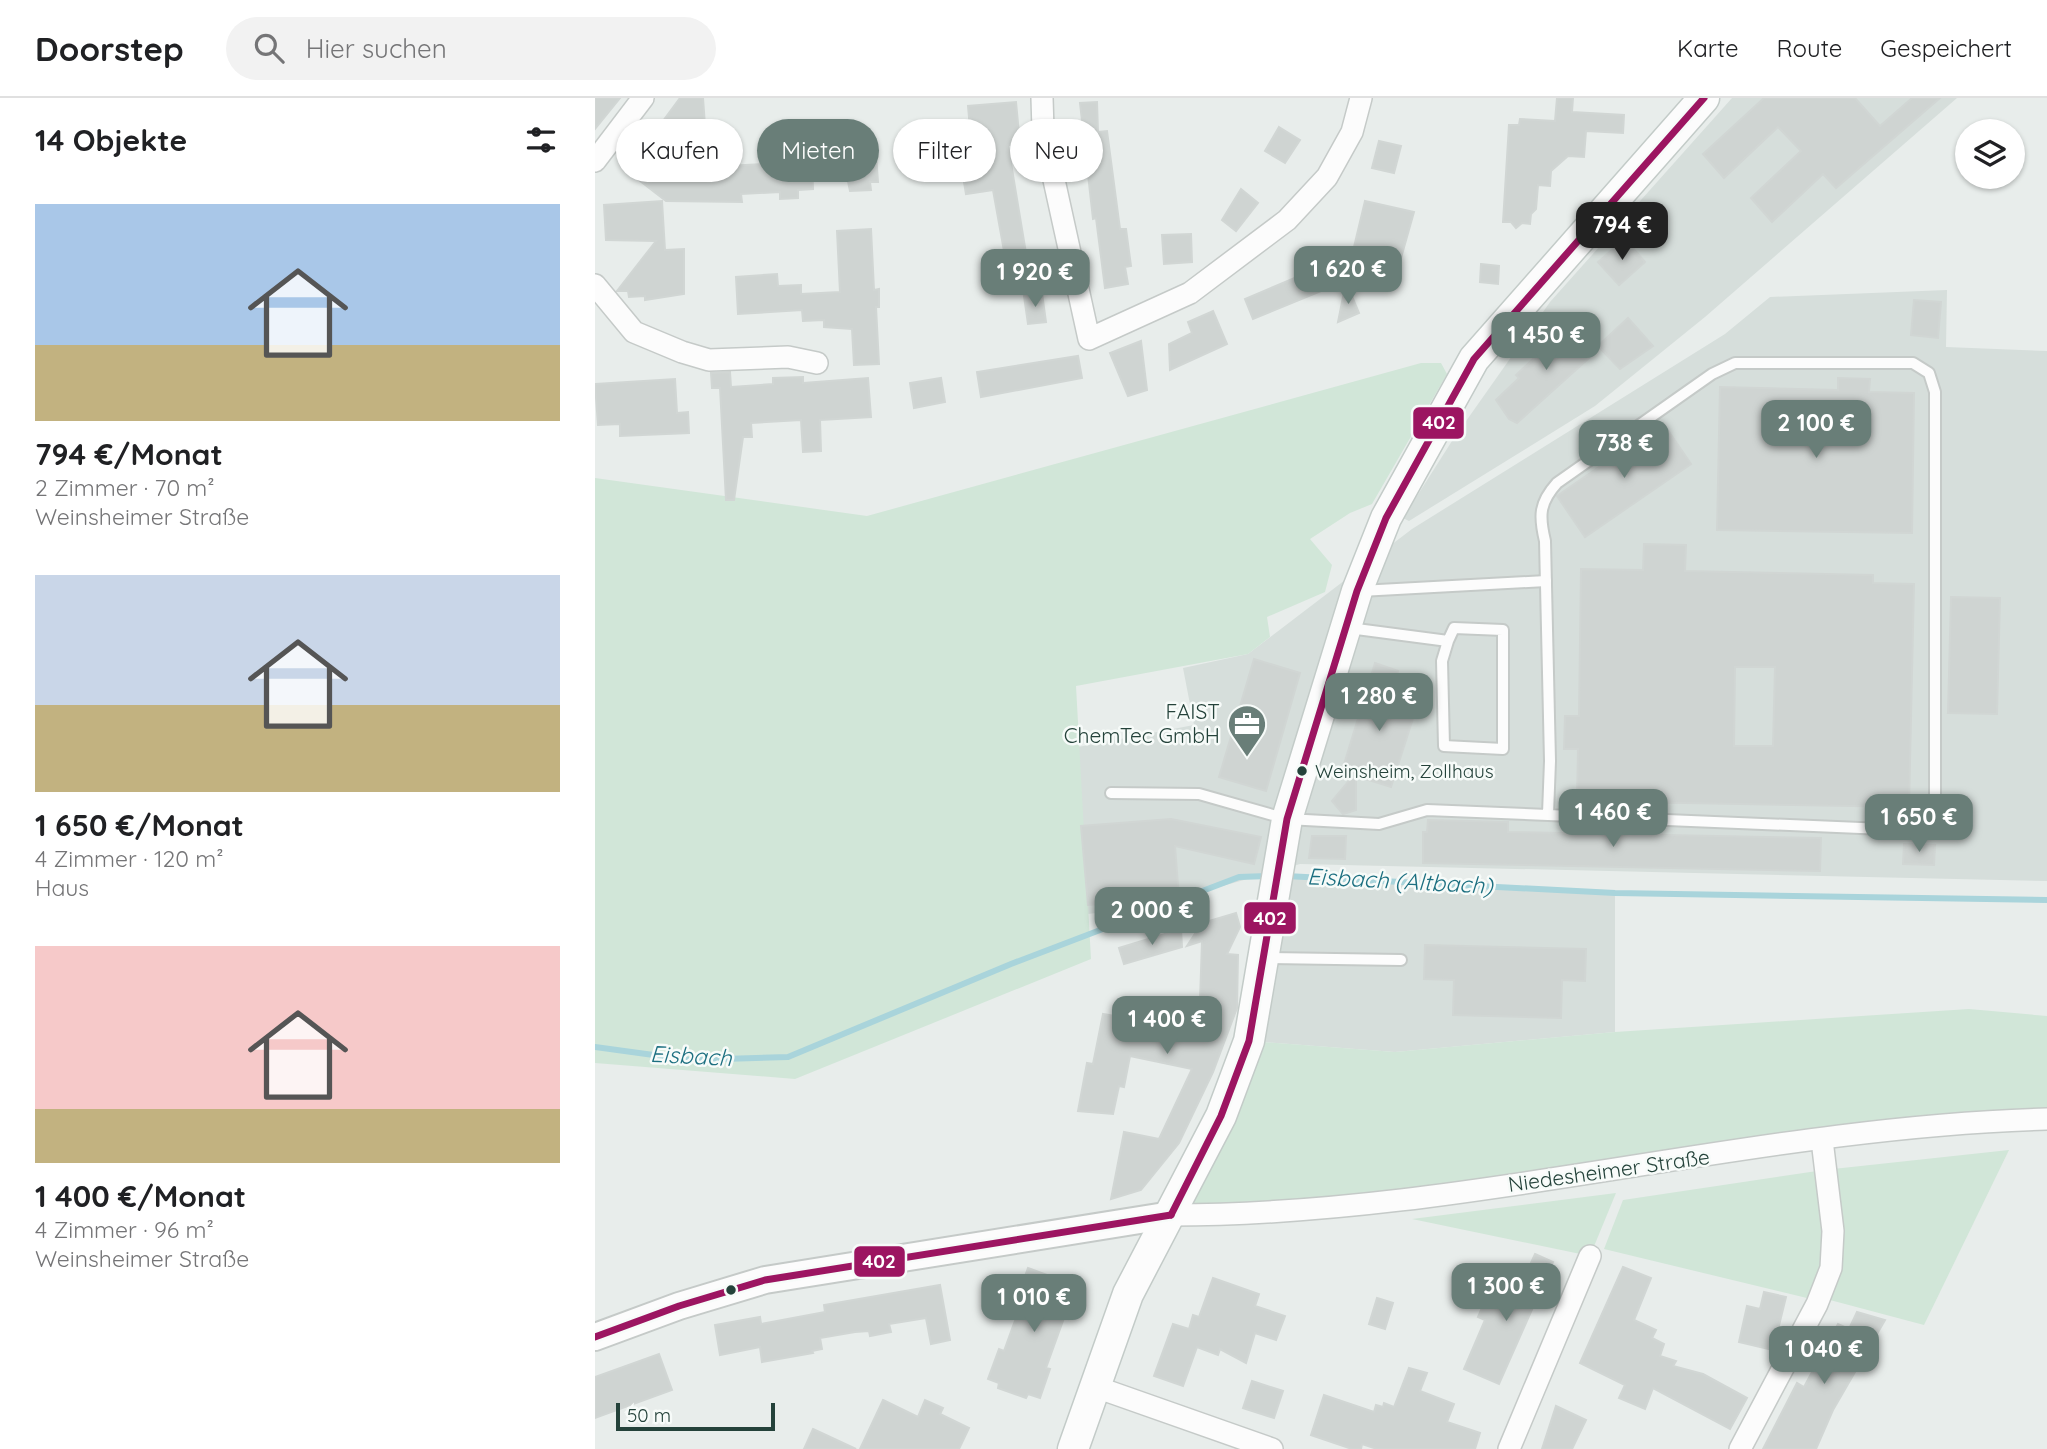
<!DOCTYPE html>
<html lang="de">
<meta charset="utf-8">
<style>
body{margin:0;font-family:Quicksand,sans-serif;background:#f2f2f2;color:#202124;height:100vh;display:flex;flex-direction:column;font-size:26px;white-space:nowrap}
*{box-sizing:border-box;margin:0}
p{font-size:23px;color:#757577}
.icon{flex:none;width:38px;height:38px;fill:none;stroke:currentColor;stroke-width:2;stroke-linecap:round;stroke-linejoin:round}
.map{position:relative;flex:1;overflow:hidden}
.details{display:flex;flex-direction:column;background:#fff;width:595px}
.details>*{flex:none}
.banner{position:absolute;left:21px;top:21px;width:665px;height:63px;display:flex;gap:14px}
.tools{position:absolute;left:1360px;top:21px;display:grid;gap:14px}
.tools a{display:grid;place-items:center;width:70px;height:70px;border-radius:50%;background:#fff;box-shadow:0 2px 5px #0004;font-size:35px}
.scale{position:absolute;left:21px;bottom:18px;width:159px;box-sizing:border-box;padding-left:7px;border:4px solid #24423a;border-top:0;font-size:19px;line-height:24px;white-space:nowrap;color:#24423a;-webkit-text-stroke:5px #f7fbf9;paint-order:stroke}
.price{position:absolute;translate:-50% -60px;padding:0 16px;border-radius:14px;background:#697e78;color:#fff;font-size:23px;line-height:46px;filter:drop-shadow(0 2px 4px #0008)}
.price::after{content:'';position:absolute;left:50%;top:42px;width:21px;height:16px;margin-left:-10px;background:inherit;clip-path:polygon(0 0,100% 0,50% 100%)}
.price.current{background:#222;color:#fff}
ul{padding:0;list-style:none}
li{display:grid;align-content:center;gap:14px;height:371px;padding:0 35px}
li span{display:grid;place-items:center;height:217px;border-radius:0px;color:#555}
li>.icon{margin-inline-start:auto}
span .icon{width:126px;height:126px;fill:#fffc;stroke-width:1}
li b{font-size:30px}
h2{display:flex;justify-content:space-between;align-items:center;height:84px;padding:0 35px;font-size:30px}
.chip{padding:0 24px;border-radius:32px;background:#fff;box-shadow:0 2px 5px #0004;font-size:24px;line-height:63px}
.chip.current{background:#697e78;color:#fff}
header{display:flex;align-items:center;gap:42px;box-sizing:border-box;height:98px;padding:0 35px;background:#fff;border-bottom:2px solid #e0e0e0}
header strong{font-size:33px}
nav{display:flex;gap:38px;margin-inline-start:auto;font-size:24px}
.search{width:490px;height:63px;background:#f2f2f2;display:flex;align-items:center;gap:18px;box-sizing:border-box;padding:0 24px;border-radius:38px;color:#757577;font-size:26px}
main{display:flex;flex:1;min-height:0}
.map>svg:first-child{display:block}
.built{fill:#d6dedb}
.green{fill:#d1e6d8}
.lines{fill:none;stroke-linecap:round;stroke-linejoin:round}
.stream{stroke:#a9d4db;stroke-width:6}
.building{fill:#cfd4d2;stroke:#d1d6d4;stroke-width:2;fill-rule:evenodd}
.service-casing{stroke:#c5cac8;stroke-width:14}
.minor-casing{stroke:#c5cac8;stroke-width:24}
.tertiary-casing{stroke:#c5cac8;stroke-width:30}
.secondary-casing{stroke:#c3cbc8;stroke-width:33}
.service{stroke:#fcfcfc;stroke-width:10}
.minor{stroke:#fcfcfc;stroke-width:21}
.tertiary{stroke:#fcfcfc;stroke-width:26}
.secondary{stroke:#fcfcfc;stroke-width:30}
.bus-1-casing{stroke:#f7fbf9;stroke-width:12}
.bus-1{stroke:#9c1561;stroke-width:7}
.bus-dot{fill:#24423a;stroke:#f7fbf9;stroke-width:2.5}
.labels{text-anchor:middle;stroke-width:5;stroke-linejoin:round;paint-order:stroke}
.bus-label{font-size:19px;fill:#24423a;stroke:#f7fbf9;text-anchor:start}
.poi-label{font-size:21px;fill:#24423a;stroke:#f7fbf9;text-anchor:end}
.street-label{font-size:21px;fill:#24423a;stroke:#f7fbf9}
.water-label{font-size:23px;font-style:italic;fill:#1c6f80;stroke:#f7fbf9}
.line-badge{stroke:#f7fbf9;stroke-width:2.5}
.badge-label{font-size:19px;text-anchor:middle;font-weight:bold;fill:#fff}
</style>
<header>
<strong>Doorstep</strong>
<div class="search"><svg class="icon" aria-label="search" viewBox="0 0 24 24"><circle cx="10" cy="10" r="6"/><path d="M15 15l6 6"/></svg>Hier suchen</div>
<nav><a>Karte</a><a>Route</a><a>Gespeichert</a></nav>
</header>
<main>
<section class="details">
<h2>14 Objekte<svg class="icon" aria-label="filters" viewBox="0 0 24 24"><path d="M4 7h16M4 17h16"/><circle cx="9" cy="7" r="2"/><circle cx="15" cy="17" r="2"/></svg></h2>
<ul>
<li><span style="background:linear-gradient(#a9c7e8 65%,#c2b280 0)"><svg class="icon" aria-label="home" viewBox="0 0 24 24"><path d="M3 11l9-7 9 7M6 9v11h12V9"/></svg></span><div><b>794 €/Monat</b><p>2 Zimmer · 70 m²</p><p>Weinsheimer Straße</p></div></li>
<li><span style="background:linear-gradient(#c9d6e8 60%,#c2b280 0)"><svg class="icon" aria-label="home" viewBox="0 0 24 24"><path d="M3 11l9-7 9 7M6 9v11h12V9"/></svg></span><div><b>1 650 €/Monat</b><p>4 Zimmer · 120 m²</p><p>Haus</p></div></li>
<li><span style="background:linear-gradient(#f6c9c9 75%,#c2b280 0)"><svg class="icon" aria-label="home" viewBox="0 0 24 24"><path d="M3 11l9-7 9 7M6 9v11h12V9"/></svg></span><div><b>1 400 €/Monat</b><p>4 Zimmer · 96 m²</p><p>Weinsheimer Straße</p></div></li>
</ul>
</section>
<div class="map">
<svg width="1452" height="1351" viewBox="0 0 1452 1351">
<rect width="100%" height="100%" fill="#e8edeb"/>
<!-- built -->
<g class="built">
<path d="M1137,0H1362L1110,219L1000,308L814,423L808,420L857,343L955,204Z"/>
<path d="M1352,192L1351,249L1452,253V783L705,766L557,808L493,816L483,649L599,627L588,570L653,556L817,431L1130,236L1175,199Z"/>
<path d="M710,777L1020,795V934L800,954L654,943L683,784Z"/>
</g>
<!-- green -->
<g class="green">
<path d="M826,265H846L852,276L777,406L755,415L715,441L737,467L730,494L672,519L675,539L653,556L481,588L496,861L200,981L0,965V380L272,418Z"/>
<path d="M1374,911L1452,918V1021L1029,1072L576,1117L654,943L800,954L1020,934Z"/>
<path d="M1414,1052L1329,1227L1235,1202L1238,1071Z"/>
<path d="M1222,1073C1227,1118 1236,1159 1216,1201L1009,1151L1028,1102Z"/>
<path d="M1021,1095L995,1158L817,1121Z"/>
</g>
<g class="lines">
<!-- stream -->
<g class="stream">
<path d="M691,778L1020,795L1452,802"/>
<path d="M0,949L95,962L193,959L416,866L644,779L673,778"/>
</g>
</g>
<!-- building -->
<g class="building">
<path d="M0,0H25L0,31Z"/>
<path d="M85,0H108L113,69L171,66L169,42L188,40L190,66L217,64L218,91L203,92V100L185,101V94L146,96L147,104L71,103L40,79L31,64L37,54V46L86,43L65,27Z"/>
<path d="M962,0H978L977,14L1029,17L1028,35L991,33L989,59L973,58L956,73L955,88L943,87L941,111L936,116L935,126L927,125L921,130L916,124H908L914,27H924L925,21L960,23Z"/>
<path d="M1169,0H1260L1285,28L1317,0H1345L1241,90L1228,76L1177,124L1156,100L1206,53L1183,29L1129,80L1108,56Z"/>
<path d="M421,4L425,46L413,47L432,161L411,164L398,92L371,96L368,78L379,76L373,8Z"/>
<path d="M502,4L503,34L512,33L525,131H531L536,168L530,169L533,186L510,190L501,120L498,121L485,5Z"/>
<path d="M684,29L705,42L690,65L670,53Z"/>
<path d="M250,38L251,58L281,56L283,84H275L276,92L255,93L249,64L228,66L226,39Z"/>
<path d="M784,43L806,48L799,75L777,70Z"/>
<path d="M646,91L663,105L641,133L627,122Z"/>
<path d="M67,103L70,152L89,151V196L50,202V198L34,199L33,193H22L61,143L11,142L9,107Z"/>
<path d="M770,103L819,114L806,160L759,149Z"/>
<path d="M276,131L279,192L284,191V209H281L284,266L259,267L257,231L229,229V222L208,223L207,212L143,216L141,179L182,176L183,188L206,187V196L245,194L242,133Z"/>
<path d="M596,136L597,164L569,166L567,137Z"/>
<path d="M1030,141L1050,164L1024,187L1003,164Z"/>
<path d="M886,166L904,168L903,186L885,184Z"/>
<path d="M728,168L736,189L658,221L650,201Z"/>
<path d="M751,184L764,215L743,224Z"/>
<path d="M447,195L451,224L433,226L429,198Z"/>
<path d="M1319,202L1346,204L1343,240L1316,237Z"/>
<path d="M618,213L632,246L575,272L574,246L597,235L593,224Z"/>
<path d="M1033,220L1058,248L1025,271L1003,248Z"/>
<path d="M980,228L1002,253L922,325L914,321L901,302L924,280L921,277L952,248L953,235L958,230L977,231Z"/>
<path d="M546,243L552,292L533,298L515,255Z"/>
<path d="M483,258L487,280L386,299L382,274Z"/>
<path d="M135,274L136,289L178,286V280L208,279V285L273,280L276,319L225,322L226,353L208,354L206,322L156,325L157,339H148L139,402H131L125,290H117L116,275Z"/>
<path d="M346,280L350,304L319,310L315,285Z"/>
<path d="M1243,280L1275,281L1274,294L1319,295L1317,435L1122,432L1125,289L1243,292Z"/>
<path d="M80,281L82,315L93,314L94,335L25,338V326L3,327L0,286Z"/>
<path d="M1068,325L1096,366L990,439L962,398Z"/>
<path d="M1049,446L1091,447L1090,473L1278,477V485L1319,486L1314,709L982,703L983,651H969L970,618H984L986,471L1048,472ZM1140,569H1180L1178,648H1139Z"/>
<path d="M1356,499L1405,500L1402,616L1353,615Z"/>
<path d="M659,561L705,575L671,693L624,679Z"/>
<path d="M780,565L803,573L801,581L828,589L796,689L761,678V712L748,716L737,703L759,677L747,673Z"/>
<path d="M576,721L666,739L659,766L580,748L584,800L493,807L486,728Z"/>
<path d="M833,722L913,724V734L1226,740L1225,773L828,765V734H832Z"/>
<path d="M717,738H751L750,761L714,760Z"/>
<path d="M1309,746L1340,747L1339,767L1308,766Z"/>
<path d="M641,815L645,829L632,856L643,857L642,910L618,974L584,1045L546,1092L516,1101L529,1034L564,1041L597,971L535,958L529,989L524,988L518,1016L483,1013L492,965L498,966L508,916L604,933L607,843L592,848L607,825Z"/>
<path d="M586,831L587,849L529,866L524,850Z"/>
<path d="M830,847L991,851L990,883L967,882L966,920L858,917L859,882L829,881Z"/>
<path d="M940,1156L958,1164L904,1286L869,1271L890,1222L883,1219L896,1189L920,1200Z"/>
<path d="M1028,1169L1056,1180L1039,1222L1061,1232L1057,1240L1069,1246L1065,1258L1081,1263L1078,1268L1108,1276L1152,1300L1135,1331L1058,1290L1050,1311L1024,1300L1030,1287L985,1265Z"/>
<path d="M433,1170L485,1189L473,1221L469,1220L451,1270L455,1271L445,1300L433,1296L431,1300L403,1290L404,1285L393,1281L404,1251L409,1253L418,1228L427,1205L421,1203Z"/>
<path d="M618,1180L664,1196L660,1208L690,1218L681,1242L660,1235L651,1265L625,1251L623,1257L602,1249L588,1288L559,1278L578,1226L594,1231L598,1217L604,1219Z"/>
<path d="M345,1187L355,1242L336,1246L331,1220L294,1226L296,1234L275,1238L274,1233L260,1234L225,1240L227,1251L217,1253L218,1255L167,1264L165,1249L125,1257L120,1227L165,1219L166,1226L230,1214L229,1207Z"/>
<path d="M1169,1194L1191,1199L1178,1252L1144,1244L1152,1208L1165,1211Z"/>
<path d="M782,1200L798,1205L790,1231L774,1226Z"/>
<path d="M1262,1214L1290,1222L1238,1312L1221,1351H1168L1202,1285L1209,1289L1243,1226L1254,1231Z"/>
<path d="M64,1256L77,1292L0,1320V1279Z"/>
<path d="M814,1270L832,1275L825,1293L859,1306L852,1324L885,1335L880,1351H782L767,1346L766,1351H757L716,1337L729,1297L779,1314L781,1307L788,1309L789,1305L799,1309Z"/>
<path d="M657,1283L688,1293L679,1320L648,1310Z"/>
<path d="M288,1302L323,1319L330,1302L348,1310L345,1316L374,1330L364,1351H265Z"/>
<path d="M961,1308L991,1322L977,1351H947Z"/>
<path d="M218,1331L261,1351H209Z"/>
</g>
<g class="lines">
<!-- service casing -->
<g class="service-casing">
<g id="service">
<path d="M765,493L951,483"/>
<path d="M754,530L853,543L847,563L849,648L908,651V532L859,530L853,543"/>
<path d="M516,695L604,696L692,721L784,726L832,712L1289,731L1310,730L1330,724L1340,706V294L1334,275L1318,265H1140L1117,276L962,385C944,405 944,418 950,443L955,663L953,716"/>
<path d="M670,860L806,862"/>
</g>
</g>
<!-- minor casing -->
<g class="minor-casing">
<g id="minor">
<path d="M447,0L448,32L494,241L595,195L692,122L732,79L757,34L766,0"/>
<path d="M0,63L48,0"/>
<path d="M0,187L39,234L87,254L114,262L193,259L222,265"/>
<path d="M576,1117C871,1117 1158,1029 1452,1021"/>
<path d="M501,1289L677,1351"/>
<path d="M914,1351L995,1158"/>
<path d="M1145,1351L1222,1206L1236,1170L1238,1133L1227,1042"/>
</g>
</g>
<!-- tertiary casing -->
<g class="tertiary-casing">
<path id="tertiary" d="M0,1239L84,1208L170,1182L576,1117"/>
</g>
<!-- secondary casing -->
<g class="secondary-casing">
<path id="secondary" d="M478,1351L533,1196L626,1018L654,943L692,721L762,493L791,420L879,261L1109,0"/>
</g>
<!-- service -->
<use href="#service" class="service"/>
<!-- minor -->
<use href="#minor" class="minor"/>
<!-- tertiary -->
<use href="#tertiary" class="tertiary"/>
<!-- secondary -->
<use href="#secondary" class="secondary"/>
<!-- bus-1 casing -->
<g class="bus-1-casing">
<g id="bus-1">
<path d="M576,1117L626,1018L654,943L692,721L762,493L791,420L879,261L1109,0"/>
<path d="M0,1239L84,1208L170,1182L576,1117"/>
</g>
</g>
<!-- bus-1 -->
<use href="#bus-1" class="bus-1"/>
</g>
<!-- icons -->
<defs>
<g id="office-pin" transform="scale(2.0125)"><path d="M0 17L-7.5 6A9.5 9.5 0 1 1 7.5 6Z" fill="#697e78" stroke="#f7fbf9"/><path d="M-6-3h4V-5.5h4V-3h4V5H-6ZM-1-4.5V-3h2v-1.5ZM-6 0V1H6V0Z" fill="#fff"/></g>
</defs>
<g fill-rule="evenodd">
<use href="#office-pin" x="652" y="626"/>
</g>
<!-- markers -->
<g class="bus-dot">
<circle cx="707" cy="673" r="6"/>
<circle cx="136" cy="1192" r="6"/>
</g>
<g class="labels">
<!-- bus labels -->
<g class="bus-label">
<text x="720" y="680">Weinsheim, Zollhaus</text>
</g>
<!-- poi labels -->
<g class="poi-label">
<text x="625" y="621">FAIST<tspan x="625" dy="24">ChemTec GmbH</tspan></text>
</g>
<!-- street labels -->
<g class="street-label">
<text transform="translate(1014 1073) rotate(-8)" y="7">Niedesheimer Straße</text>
</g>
<!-- water labels -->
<g class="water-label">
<text transform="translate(805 783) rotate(3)" y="8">Eisbach (Altbach)</text>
<text transform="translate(96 958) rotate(3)" y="8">Eisbach</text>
</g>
</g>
<g class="line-badge">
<rect x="817" y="308" width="53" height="34" rx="7" fill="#9c1561"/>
<rect x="648" y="803" width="54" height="34" rx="7" fill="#9c1561"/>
<rect x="258" y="1147" width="53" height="33" rx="7" fill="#9c1561"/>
</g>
<g class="badge-label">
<text x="844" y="331">402</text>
<text x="675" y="827">402</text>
<text x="284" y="1170">402</text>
</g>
</svg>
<div class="tools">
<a><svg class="icon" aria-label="layers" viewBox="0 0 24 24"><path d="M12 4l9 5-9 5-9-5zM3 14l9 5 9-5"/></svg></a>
</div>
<div class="scale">50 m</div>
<b class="price current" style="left:1027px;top:164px">794 €</b>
<b class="price" style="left:753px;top:208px">1 620 €</b>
<b class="price" style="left:440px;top:211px">1 920 €</b>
<b class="price" style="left:951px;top:274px">1 450 €</b>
<b class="price" style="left:1221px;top:362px">2 100 €</b>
<b class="price" style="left:1029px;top:382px">738 €</b>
<b class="price" style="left:784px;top:635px">1 280 €</b>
<b class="price" style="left:1018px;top:751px">1 460 €</b>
<b class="price" style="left:1324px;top:756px">1 650 €</b>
<b class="price" style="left:557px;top:849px">2 000 €</b>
<b class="price" style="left:572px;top:958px">1 400 €</b>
<b class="price" style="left:911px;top:1225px">1 300 €</b>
<b class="price" style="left:439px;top:1236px">1 010 €</b>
<b class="price" style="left:1229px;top:1288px">1 040 €</b>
<div class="banner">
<a class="chip">Kaufen</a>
<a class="chip current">Mieten</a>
<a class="chip">Filter</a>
<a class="chip">Neu</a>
</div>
</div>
</main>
